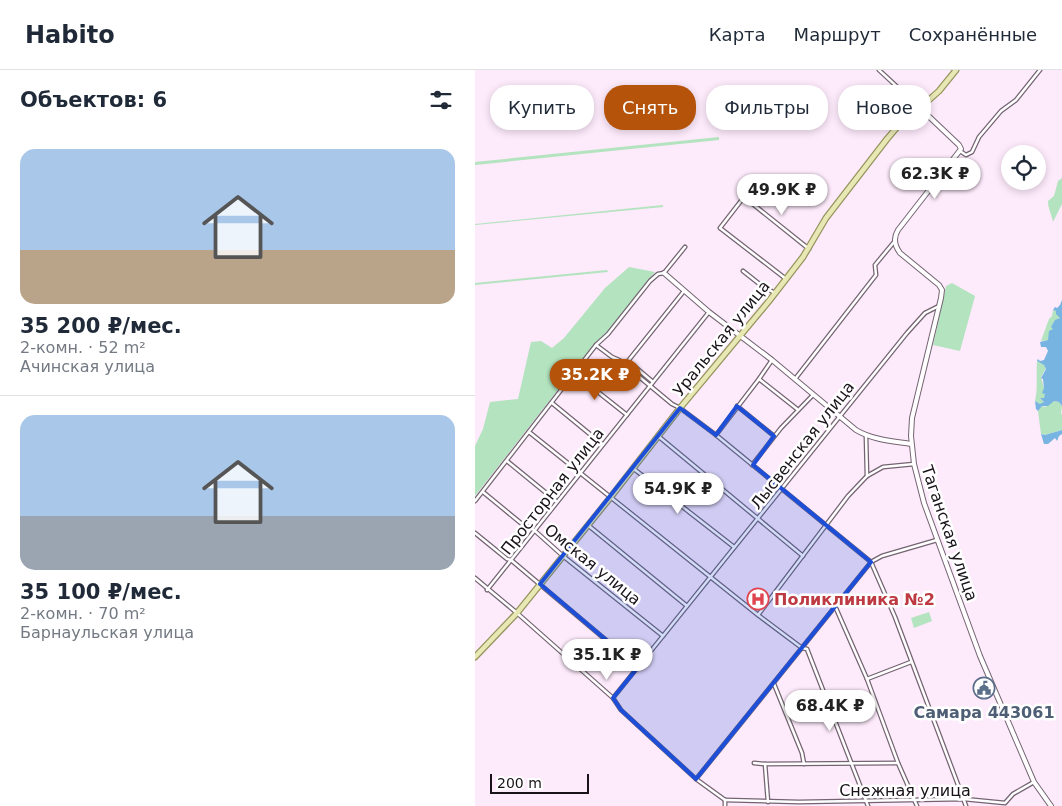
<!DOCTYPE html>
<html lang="ru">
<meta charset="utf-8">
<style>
body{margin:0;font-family:"DejaVu Sans",sans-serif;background:#f2f2f3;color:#1f2937;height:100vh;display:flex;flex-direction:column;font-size:19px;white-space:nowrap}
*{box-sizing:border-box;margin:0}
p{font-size:16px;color:#747a83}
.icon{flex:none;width:28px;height:28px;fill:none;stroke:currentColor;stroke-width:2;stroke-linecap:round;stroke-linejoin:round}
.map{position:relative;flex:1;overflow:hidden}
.drawer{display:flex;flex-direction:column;background:#fff;width:475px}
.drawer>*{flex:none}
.top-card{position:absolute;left:15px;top:15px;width:475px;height:45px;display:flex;gap:10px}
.tools{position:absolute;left:526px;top:75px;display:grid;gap:10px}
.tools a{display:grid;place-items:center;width:45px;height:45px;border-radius:50%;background:#fff;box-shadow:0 2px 8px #0003;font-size:25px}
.scale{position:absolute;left:15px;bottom:12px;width:99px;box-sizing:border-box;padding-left:5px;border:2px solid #191319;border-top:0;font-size:14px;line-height:18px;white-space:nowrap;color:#191319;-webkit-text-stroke:4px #fff;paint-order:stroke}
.price{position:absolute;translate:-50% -42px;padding:0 11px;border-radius:18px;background:#fff;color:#222;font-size:16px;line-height:32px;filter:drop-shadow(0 1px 2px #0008)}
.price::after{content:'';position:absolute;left:50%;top:30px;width:15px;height:11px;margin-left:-8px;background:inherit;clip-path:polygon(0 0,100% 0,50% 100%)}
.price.selected{background:#b45309;color:#fff}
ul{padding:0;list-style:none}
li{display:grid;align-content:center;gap:10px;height:265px;padding:0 20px}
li+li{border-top:1px solid #e0e1e3}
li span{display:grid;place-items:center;height:155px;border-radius:15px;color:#555}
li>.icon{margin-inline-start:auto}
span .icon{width:90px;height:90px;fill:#fffc;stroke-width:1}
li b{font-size:21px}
h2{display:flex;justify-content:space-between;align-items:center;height:60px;padding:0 20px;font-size:21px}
.tag{padding:0 18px;border-radius:20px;background:#fff;box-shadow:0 2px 8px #0003;font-size:18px;line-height:45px}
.tag.selected{background:#b45309;color:#fff}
header{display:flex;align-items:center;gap:30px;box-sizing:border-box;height:70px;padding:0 25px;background:#fff;border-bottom:1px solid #e0e1e3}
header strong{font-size:24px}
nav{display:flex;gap:28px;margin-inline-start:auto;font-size:18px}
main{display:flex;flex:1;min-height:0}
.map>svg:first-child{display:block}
.green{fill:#b3e3bf}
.water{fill:#77b4e2}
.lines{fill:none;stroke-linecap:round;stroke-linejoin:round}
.street-casing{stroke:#746472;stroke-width:5}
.secondary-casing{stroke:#746472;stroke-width:6}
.primary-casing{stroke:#95945e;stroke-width:7}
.street{stroke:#fff;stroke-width:2.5}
.secondary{stroke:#fff;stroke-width:4}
.primary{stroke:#e8e8b5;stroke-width:4.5}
.marked{fill:#1d4ed8;fill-opacity:0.2;stroke:#1d4ed8;stroke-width:4;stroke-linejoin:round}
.labels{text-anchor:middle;stroke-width:5;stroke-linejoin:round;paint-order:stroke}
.street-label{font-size:16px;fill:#191319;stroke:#fff}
.health-label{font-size:16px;font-weight:bold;fill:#be3a42;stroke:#fff;text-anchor:start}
.service-label{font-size:16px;font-weight:bold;fill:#4e5e75;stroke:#fff}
</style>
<header>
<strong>Habito</strong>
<nav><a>Карта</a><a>Маршрут</a><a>Сохранённые</a></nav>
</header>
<main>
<section class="drawer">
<h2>Объектов: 6<svg class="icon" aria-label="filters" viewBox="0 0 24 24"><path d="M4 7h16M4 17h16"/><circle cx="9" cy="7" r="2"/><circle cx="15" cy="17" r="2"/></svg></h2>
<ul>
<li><span style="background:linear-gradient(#a9c7e8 65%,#b9a48a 0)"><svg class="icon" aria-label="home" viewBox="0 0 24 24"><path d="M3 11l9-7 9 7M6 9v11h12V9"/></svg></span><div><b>35 200 ₽/мес.</b><p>2-комн. · 52 m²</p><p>Ачинская улица</p></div></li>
<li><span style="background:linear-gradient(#a9c7e8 65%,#9aa5b1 0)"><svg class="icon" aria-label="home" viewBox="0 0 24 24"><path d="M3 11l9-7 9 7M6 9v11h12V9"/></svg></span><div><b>35 100 ₽/мес.</b><p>2-комн. · 70 m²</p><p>Барнаульская улица</p></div></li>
</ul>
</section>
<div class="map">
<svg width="587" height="736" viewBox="0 0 587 736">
<rect width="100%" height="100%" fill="#fdeafb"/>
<!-- green -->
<g class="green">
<path d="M244,67V70L0,95V92Z"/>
<path d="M587,108V134L578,152C577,145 573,139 573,131L579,126L583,111Z"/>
<path d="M188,135V137L0,155V154Z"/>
<path d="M154,197L180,202L135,259L107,289L0,426V376L8,359L15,332L43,329L56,272L66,271L77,278L89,268L130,218Z"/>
<path d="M132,200L133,202L0,215V213Z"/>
<path d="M477,213L500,226L485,281L458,275L471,216Z"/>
<path d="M578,240L581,241L585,248L579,252L578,259L576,261L573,270L566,271L574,249L577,246Z"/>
<path d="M562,291L569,295L571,298L566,307L569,318L568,322L570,324V328H565L569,332L568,334H565L560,331C563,318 561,305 562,291Z"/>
<path d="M579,331L584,332L587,336L586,343L587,345V360L570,365L566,364L563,341L567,336L570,337Z"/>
<path d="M454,542L457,551L439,558L436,548Z"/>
</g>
<!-- water -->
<g class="water">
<path d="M587,230V336L584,332L579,331L573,336H567L563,341L561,339L560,331L565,334L569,332L565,328H569L570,324L567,323L569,318L568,309L566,308L571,299L569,295L562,291L563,289L565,291L569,290L573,281L571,277H566L565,272L573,270L574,261L578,259L576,257L580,250L585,248L581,244V241L578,240L580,237L582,238L585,235Z"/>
<path d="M587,360V364L584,366L582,371L580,368L573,374H569L566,364L570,365Z"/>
</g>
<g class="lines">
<!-- street casing -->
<g class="street-casing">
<g id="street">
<path d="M404,0L445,38"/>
<path d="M485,81L491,85L497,82L504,67L526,41L541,30L565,0"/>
<path d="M268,201L287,216L300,223"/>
<path d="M311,209L245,158L269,127L334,179"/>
<path d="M121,275L137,287L144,290L197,334L205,338L241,365L396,492L420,547L491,736"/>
<path d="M99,303L152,345"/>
<path d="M284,309L322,339"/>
<path d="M320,309L401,205L400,195L419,172"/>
<path d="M178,312L153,291L209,221"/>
<path d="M77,333L127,374"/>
<path d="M262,336L299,366"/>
<path d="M54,362L283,545L327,578L332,579L393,736"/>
<path d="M241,365L284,309L297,290"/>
<path d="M183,366L328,486"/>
<path d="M391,366L392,406"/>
<path d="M32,391L81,431"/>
<path d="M277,395L306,358L338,325"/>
<path d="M159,399L259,477"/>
<path d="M8,422L47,454L59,460L88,486L188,566"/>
<path d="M0,431L121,275L133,264L175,211L183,204L189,203L210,177"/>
<path d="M114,456L212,536"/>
<path d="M0,463L32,489L36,490L163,597"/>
<path d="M0,508L42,543L138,628L146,640L221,709L250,730"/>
<path d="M12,520L234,242"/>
<path d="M360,536L392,609L423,693L442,736"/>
<path d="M283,545L373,426L392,406L408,397L439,394"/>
<path d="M392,609L436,592"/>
<path d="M299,614L327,683L329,694"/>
<path d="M138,628L432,263L450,243L464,236"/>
<path d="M279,693L290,694"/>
<path d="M221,709L396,492L407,486L462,470"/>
<path d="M250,730L324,732L489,729L530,733L538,724L559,712"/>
<path d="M250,730V736"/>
<path d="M293,732L290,694L423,693"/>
</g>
</g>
<!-- secondary casing -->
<g class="secondary-casing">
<g id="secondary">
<path d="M445,38L484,75L486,79L423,160C418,168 419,175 425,183L464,215L467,220L466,228L437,348L436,366L439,394L449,433L505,586L559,712L576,736"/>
<path d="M189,203L234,242L297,290L381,360C398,370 417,371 436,374"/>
</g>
</g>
<!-- primary casing -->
<g class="primary-casing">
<path id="primary" d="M0,587L42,543L135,428L205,338L294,231L328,187L351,148L412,69L429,49L445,38L464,21L481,0"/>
</g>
<!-- street -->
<use href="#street" class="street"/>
<!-- secondary -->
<use href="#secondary" class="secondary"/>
<!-- primary -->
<use href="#primary" class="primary"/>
</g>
<!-- marked area -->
<path class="marked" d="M262,336L299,366L278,395L396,492L221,709L146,640L138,628L163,597L65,514L205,338L241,365Z"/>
<!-- icons -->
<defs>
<g id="hospital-ring" transform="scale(1.125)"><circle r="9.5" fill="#fff" stroke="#e0444e" stroke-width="1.5"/><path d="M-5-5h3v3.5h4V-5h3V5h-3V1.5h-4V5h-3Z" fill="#e0444e"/></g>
<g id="civic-ring" transform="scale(1.125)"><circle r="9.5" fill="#fff" stroke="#5c6f8a" stroke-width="1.5"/><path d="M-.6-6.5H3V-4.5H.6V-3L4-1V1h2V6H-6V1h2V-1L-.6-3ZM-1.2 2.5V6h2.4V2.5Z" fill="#5c6f8a"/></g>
</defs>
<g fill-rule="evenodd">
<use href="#hospital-ring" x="283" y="529"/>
<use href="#civic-ring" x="509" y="618"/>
</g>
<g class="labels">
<!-- street labels -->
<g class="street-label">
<text transform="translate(246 268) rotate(-51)" y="6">Уральская улица</text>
<text transform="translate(327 375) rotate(-52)" y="6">Лысвенская улица</text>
<text transform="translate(77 421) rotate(-52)" y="6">Просторная улица</text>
<text transform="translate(475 463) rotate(71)" y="6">Таганская улица</text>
<text transform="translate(118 494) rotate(39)" y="6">Омская улица</text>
<text x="430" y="726">Снежная улица</text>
</g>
<!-- health labels -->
<g class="health-label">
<text x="299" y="535">Поликлиника №2</text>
</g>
<!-- service labels -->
<g class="service-label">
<text x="509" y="648">Самара 443061</text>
</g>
</g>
</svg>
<div class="tools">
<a><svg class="icon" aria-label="locate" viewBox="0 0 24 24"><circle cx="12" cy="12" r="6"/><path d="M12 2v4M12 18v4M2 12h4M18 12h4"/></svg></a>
</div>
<div class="scale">200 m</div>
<b class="price" style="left:460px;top:130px">62.3K ₽</b>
<b class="price" style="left:307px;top:146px">49.9K ₽</b>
<b class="price selected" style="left:120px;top:331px">35.2K ₽</b>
<b class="price" style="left:203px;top:445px">54.9K ₽</b>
<b class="price" style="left:132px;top:611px">35.1K ₽</b>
<b class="price" style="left:355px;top:662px">68.4K ₽</b>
<div class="top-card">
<a class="tag">Купить</a>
<a class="tag selected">Снять</a>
<a class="tag">Фильтры</a>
<a class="tag">Новое</a>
</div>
</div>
</main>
